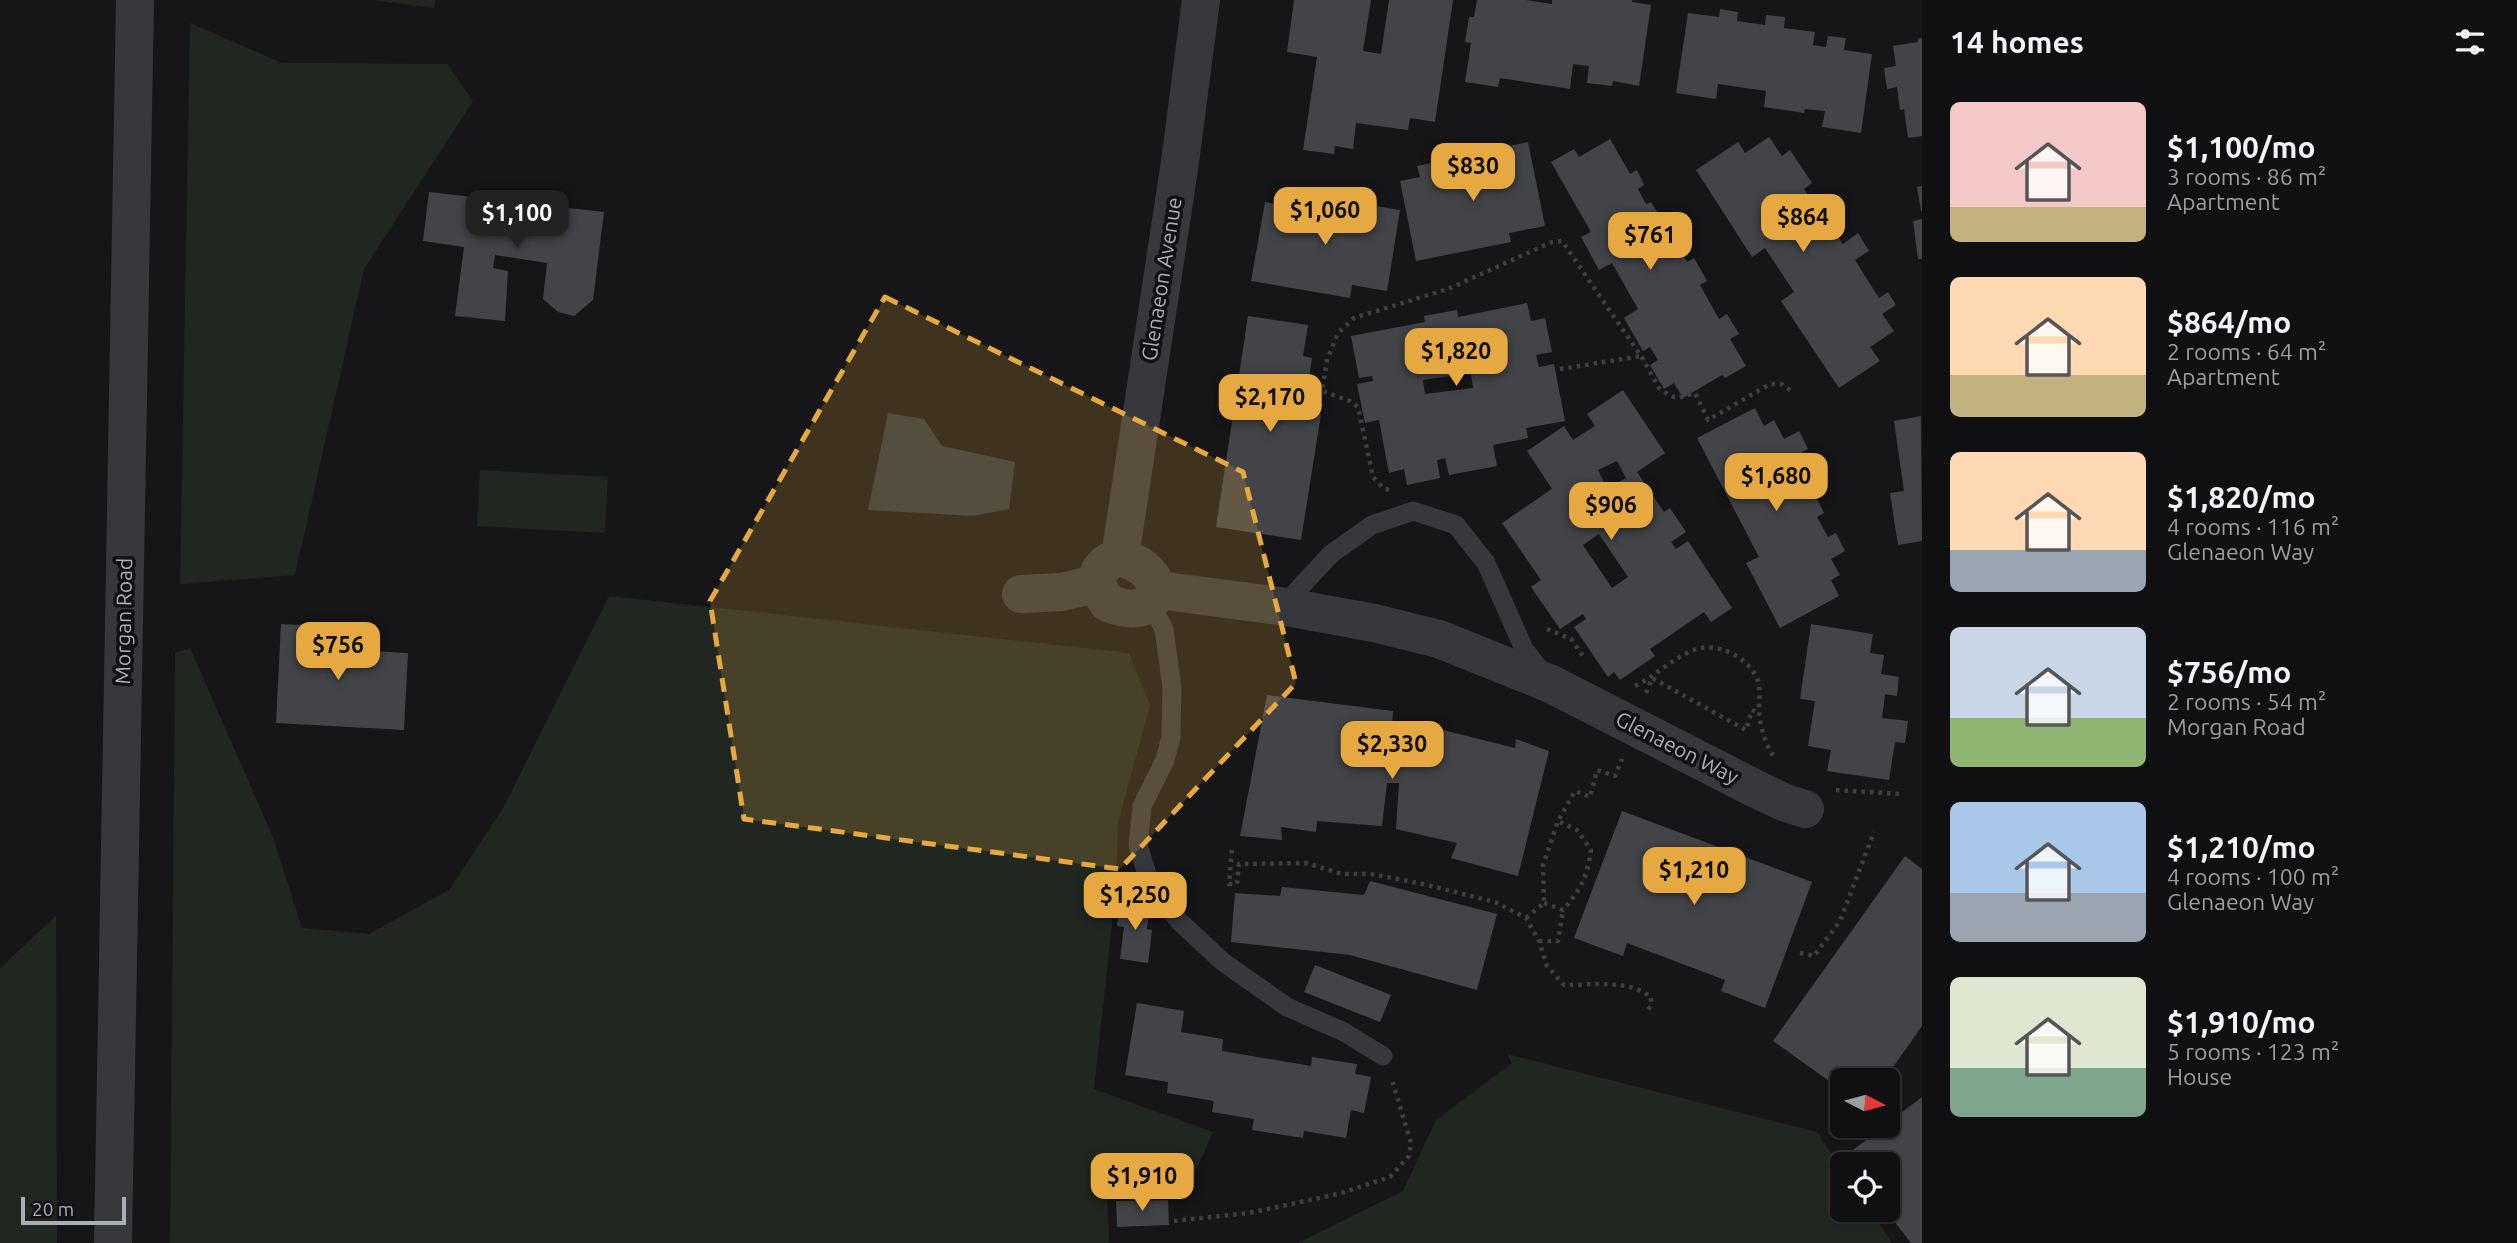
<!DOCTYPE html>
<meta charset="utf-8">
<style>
body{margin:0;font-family:Ubuntu,sans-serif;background:#19191b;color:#f1f3f6;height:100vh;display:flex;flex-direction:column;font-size:26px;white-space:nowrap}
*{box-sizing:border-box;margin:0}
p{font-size:23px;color:#9c9d9f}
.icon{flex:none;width:38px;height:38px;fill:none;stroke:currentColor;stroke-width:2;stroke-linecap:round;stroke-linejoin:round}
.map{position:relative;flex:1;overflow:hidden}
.details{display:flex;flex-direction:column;background:#101012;width:595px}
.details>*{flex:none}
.needle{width:46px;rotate:96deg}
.fabs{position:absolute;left:1830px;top:1068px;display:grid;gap:14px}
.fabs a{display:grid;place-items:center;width:70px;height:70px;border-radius:10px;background:#101012;box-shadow:0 2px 5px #0004,0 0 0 2px #303032;font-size:35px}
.scale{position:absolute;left:21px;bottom:18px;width:105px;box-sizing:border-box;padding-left:7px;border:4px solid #a9aeb7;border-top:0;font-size:19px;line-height:24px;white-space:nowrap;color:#a9aeb7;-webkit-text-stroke:5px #111113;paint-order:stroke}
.price{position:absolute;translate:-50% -60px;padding:0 16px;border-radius:14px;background:#e6a840;color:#111;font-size:23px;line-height:46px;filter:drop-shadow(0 2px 4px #0008)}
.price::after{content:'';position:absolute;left:50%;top:42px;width:21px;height:16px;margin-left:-10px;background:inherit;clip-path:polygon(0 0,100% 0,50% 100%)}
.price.on{background:#222;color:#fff}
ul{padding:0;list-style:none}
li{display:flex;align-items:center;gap:21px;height:175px;padding:0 28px}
li span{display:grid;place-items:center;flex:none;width:196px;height:140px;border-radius:10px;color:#555}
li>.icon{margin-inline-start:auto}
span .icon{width:84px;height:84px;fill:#fffc;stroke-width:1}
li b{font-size:30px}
h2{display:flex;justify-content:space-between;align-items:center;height:84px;padding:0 28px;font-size:30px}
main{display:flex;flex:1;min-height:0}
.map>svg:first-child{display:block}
.green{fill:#202721}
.water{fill:#2f373d}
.building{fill:#434448;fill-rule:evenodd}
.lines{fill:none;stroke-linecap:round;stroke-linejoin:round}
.path{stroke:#3d3f43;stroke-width:4.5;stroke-dasharray:3.5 5;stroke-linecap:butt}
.lane{stroke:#37383c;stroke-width:19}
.street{stroke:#37383c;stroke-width:38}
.marked{fill:#e6a840;fill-opacity:0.2;stroke:#e6a840;stroke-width:5;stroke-dasharray:14 9;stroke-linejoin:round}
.labels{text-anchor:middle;stroke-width:7;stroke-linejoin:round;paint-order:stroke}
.street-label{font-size:21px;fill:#a9aeb7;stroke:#111113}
</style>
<main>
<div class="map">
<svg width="1922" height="1243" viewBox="0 0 1922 1243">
<rect width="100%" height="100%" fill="#161618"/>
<!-- green -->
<g class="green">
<path d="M372,0H435L434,8Z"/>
<path d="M190,23L282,63L447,64L473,101L364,269L295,575L180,584Z"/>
<path d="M480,470L608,477L605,533L477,526Z"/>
<path d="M609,596L1129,653L1150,705L1118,823L1116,888L1094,1089L1213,1132L1187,1191L1107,1192L1109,1243H170L175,653L190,648L273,837L302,928L369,934L449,890L505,805Z"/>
<path d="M56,916L57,1243H0V968Z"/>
<path d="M1507,1054L1817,1132L1843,1171V1209H1869L1892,1243H1298L1403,1191L1436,1120L1512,1063Z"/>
</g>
<!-- water -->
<path class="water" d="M888,413L924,419L942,446L1015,462L1009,509L974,516L868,510Z"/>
<!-- building -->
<g class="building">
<path d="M1294,0H1371L1363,51L1381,54L1389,0H1453L1435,122L1410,118L1408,130L1356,123L1353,149L1335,146L1334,154L1303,150L1317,57L1287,52Z"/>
<path d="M1477,0H1526L1552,4V0H1632V2L1651,5L1639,86L1613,81L1612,86L1587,83L1589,66L1573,64L1570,89L1500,78L1498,87L1465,82L1471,43L1465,42L1469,17H1474Z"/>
<path d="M1720,9L1738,12L1737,21L1765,25L1766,15L1785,17L1784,28L1815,32L1813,45L1826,47L1828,36L1846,38L1844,50L1872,54L1861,133L1822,127L1825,111L1805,109L1804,113L1764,107L1766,91L1718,84L1716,99L1676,93L1688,13L1719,17Z"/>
<path d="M1922,38V136L1908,138L1904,109L1900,110L1897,87L1887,89L1884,68L1896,66L1893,46L1918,42V39Z"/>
<path d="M1769,137L1782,156L1790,150L1812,183L1804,189L1817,208L1834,197L1844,212L1828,222L1843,244L1858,233L1869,251L1855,260L1879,298L1888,292L1896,305L1882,314L1894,331L1870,347L1880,361L1839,388L1781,301L1794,292L1765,248L1752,257L1696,170L1738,142L1745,153Z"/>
<path d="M1610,139L1630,174L1637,170L1644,185L1638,189L1646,204L1651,202L1665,225L1673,221L1683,239L1677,243L1687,262L1694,258L1707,281L1700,285L1719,319L1727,314L1739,334L1730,339L1746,366L1725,378L1722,375L1683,398L1674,383L1664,389L1650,365L1658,360L1650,347L1643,351L1624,318L1638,309L1612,263L1599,270L1581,237L1591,232L1551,162L1574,149L1579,157Z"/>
<path d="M1528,142L1545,226L1509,233L1511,242L1416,261L1400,181L1420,177L1417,166L1441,161L1443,174L1475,168L1472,154Z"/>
<path d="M1922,186V211H1921L1917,187Z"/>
<path d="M429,192L604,212L593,300L574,316L558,312L543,299L547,263L495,255L493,268L508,271L505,321L455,316L464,247L423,241Z"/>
<path d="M1284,194L1311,199L1309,209L1344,215L1346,201L1400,210L1387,291L1352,285L1350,298L1251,281L1265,202L1282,205Z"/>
<path d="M1922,219V259H1918L1913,221Z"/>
<path d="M1527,303L1531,321L1545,318L1552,352L1536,355L1539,367L1554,364L1565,421L1526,428L1528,438L1493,445L1497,466L1449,475L1445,458L1437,460L1440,478L1407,485L1404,469L1389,473L1379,420L1365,423L1357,384L1373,381L1372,376L1359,378L1351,336L1425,322L1424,316L1457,310L1458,317ZM1471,373L1473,388L1425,394L1423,380Z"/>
<path d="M1248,316L1308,325L1303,356L1312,358L1304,412L1321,414L1301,540L1216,527Z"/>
<path d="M1623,390L1665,453L1637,472L1664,512L1670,508L1686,532L1671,542L1676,549L1688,541L1732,608L1711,622L1704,612L1650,649L1655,656L1620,680L1614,672L1608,677L1574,627L1586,619L1583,614L1560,629L1531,587L1541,580L1502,523L1552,489L1527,451L1564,426L1573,440L1595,426L1587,414ZM1617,461L1626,478L1607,488L1598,470ZM1599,534L1628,577L1612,588L1583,545Z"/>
<path d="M1755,408L1764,426L1774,420L1784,439L1799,431L1808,449L1802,452L1809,466L1800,471L1804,478L1813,473L1824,492L1816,497L1824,513L1817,517L1828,537L1836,533L1845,551L1831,559L1840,575L1831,580L1839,596L1780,628L1746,563L1759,557L1697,438Z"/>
<path d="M1921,416L1922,541L1898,545L1890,493L1904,491L1894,421Z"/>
<path d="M281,624L340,627L339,649L408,653L404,730L276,723Z"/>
<path d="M1811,624L1873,634L1870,653L1884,655L1881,674L1899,677L1897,696L1885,694L1882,718L1908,721L1905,743L1895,742L1889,780L1827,771L1831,750L1808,746L1815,701L1800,699Z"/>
<path d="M1267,695L1393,711L1389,767L1407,766L1419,724L1515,748L1516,739L1549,751L1518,876L1451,858L1457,843L1396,829L1399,783H1387L1382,826L1317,821L1316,832L1281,827L1282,840L1240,836Z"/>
<path d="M1622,811L1812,882L1765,1008L1721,991L1725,980L1627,943L1623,956L1574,938Z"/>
<path d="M1905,856L1922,869V1026L1884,1080H1843V1091L1773,1041Z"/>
<path d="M1370,881L1497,914L1477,990L1350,955L1231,942L1235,893L1280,896L1282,887L1364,895Z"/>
<path d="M1120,901L1150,905L1147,929L1152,930L1148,963L1120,959L1124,927L1117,926Z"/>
<path d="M1315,965L1391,995L1380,1022L1304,992Z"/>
<path d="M1137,1003L1184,1011L1181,1032L1223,1039L1222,1051L1311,1066L1312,1057L1357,1064L1355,1074L1371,1077L1364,1113L1351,1110L1346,1138L1304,1131L1303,1138L1252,1130L1254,1119L1212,1112L1214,1101L1167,1093L1168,1082L1125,1075Z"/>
<path d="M1922,1097V1243H1911L1887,1212L1897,1203L1888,1192V1164H1865L1853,1150Z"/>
<path d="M1168,1200L1169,1225L1117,1227L1116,1201Z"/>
</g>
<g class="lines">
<!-- path -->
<g class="path">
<path d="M1560,369L1641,356"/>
<path d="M1389,490L1383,488L1373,477L1358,407L1350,401L1322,391L1327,360L1338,333L1354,318L1448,289L1552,242L1562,241L1643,359L1659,388L1670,396L1678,398L1695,393L1708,420L1770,384H1781L1794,393"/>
<path d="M1547,629L1571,639L1585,659"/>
<path d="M1635,686C1656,676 1672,658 1694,650C1717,641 1747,657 1757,678C1761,687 1759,701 1759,710C1760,727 1765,742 1773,756"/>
<path d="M1646,693L1652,678L1746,730L1752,710L1760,714"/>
<path d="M1836,790L1901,794"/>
<path d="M1232,850L1229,884H1237L1239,864L1306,863L1342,874H1371L1423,884L1495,902L1526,918L1539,941L1547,966L1564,985C1592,985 1628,979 1651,997V1006L1646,1012"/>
<path d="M1544,903L1563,910C1581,889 1587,878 1591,850L1577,830L1558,821"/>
<path d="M1526,918L1544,903L1543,865L1558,821L1575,791L1590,797L1597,770L1615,776L1622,759"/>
<path d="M1539,941H1558L1563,910"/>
<path d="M1800,953L1814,956L1840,921L1874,832"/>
<path d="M1174,1221L1249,1213L1338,1194L1390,1177L1409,1156L1411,1143L1392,1080"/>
</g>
<!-- lane -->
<g class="lane">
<path d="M1150,603L1164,629L1172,688L1171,737L1165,760L1142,806L1138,845L1150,884L1179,921L1223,962L1287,1007L1344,1032L1383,1056"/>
<path d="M1287,607L1293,595L1331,554L1372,525L1413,511L1456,525L1486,563L1524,649L1542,672"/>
</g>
<!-- street -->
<g class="street">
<path d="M1120,557L1180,162L1201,0"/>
<path d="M1120,557C1140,563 1151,571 1158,590C1148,613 1129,611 1108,603L1095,584C1099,568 1104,562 1120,557Z"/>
<path d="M1158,590L1287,607L1374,623L1439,639L1551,684L1754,788L1783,802L1805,809"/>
<path d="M1021,594L1062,592L1095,584"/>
<path d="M113,1243L135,0"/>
</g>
</g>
<!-- marked area -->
<path class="marked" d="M885,297L1243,472L1296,683L1120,869L744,819L710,601Z"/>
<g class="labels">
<!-- street labels -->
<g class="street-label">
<text transform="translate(1162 279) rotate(-81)" y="7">Glenaeon Avenue</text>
<text transform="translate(124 621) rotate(-89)" y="7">Morgan Road</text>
<text transform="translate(1677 748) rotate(27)" y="7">Glenaeon Way</text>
</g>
</g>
</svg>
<div class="fabs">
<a><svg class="needle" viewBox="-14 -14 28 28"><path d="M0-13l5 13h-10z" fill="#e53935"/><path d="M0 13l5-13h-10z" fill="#9c9d9f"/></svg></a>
<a><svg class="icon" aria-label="locate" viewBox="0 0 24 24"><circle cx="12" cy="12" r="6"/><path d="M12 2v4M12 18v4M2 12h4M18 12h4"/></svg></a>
</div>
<div class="scale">20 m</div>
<b class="price" style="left:1473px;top:203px">$830</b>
<b class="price" style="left:1325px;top:247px">$1,060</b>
<b class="price on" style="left:517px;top:250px">$1,100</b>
<b class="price" style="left:1803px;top:254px">$864</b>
<b class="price" style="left:1650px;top:272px">$761</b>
<b class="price" style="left:1456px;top:388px">$1,820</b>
<b class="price" style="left:1270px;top:434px">$2,170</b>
<b class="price" style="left:1776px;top:513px">$1,680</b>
<b class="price" style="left:1611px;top:542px">$906</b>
<b class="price" style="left:338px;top:682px">$756</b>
<b class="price" style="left:1392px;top:781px">$2,330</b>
<b class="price" style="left:1694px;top:907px">$1,210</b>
<b class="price" style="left:1135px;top:932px">$1,250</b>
<b class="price" style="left:1142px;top:1213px">$1,910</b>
</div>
<section class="details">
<h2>14 homes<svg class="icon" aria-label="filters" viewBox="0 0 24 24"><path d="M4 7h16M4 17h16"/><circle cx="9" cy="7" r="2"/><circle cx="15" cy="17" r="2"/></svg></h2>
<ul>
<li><span style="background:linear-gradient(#f6c9c9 75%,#c2b280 0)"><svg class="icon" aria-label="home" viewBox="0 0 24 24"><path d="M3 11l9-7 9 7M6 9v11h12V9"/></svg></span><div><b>$1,100/mo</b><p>3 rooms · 86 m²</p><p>Apartment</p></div></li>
<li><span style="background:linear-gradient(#ffd9b3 70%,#c2b280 0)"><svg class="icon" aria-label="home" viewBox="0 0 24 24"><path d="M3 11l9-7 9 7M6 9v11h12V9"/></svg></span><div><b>$864/mo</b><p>2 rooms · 64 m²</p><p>Apartment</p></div></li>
<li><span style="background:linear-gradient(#ffd9b3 70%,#9aa5b1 0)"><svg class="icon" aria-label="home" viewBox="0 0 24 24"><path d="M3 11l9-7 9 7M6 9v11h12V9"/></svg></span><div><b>$1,820/mo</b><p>4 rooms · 116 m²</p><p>Glenaeon Way</p></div></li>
<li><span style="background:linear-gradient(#c9d6e8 65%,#8fb573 0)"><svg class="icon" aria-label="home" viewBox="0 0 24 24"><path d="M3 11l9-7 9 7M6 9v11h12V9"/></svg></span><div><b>$756/mo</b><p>2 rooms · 54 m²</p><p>Morgan Road</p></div></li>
<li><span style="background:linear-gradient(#a9c7e8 65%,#9aa5b1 0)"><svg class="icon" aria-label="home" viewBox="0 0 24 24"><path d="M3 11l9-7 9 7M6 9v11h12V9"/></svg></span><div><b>$1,210/mo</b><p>4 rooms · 100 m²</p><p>Glenaeon Way</p></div></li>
<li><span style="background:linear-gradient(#dfe7d0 65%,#7fa58c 0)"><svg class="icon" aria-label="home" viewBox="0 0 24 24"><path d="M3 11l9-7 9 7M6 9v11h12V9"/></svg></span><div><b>$1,910/mo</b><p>5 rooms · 123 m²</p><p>House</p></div></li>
</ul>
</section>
</main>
